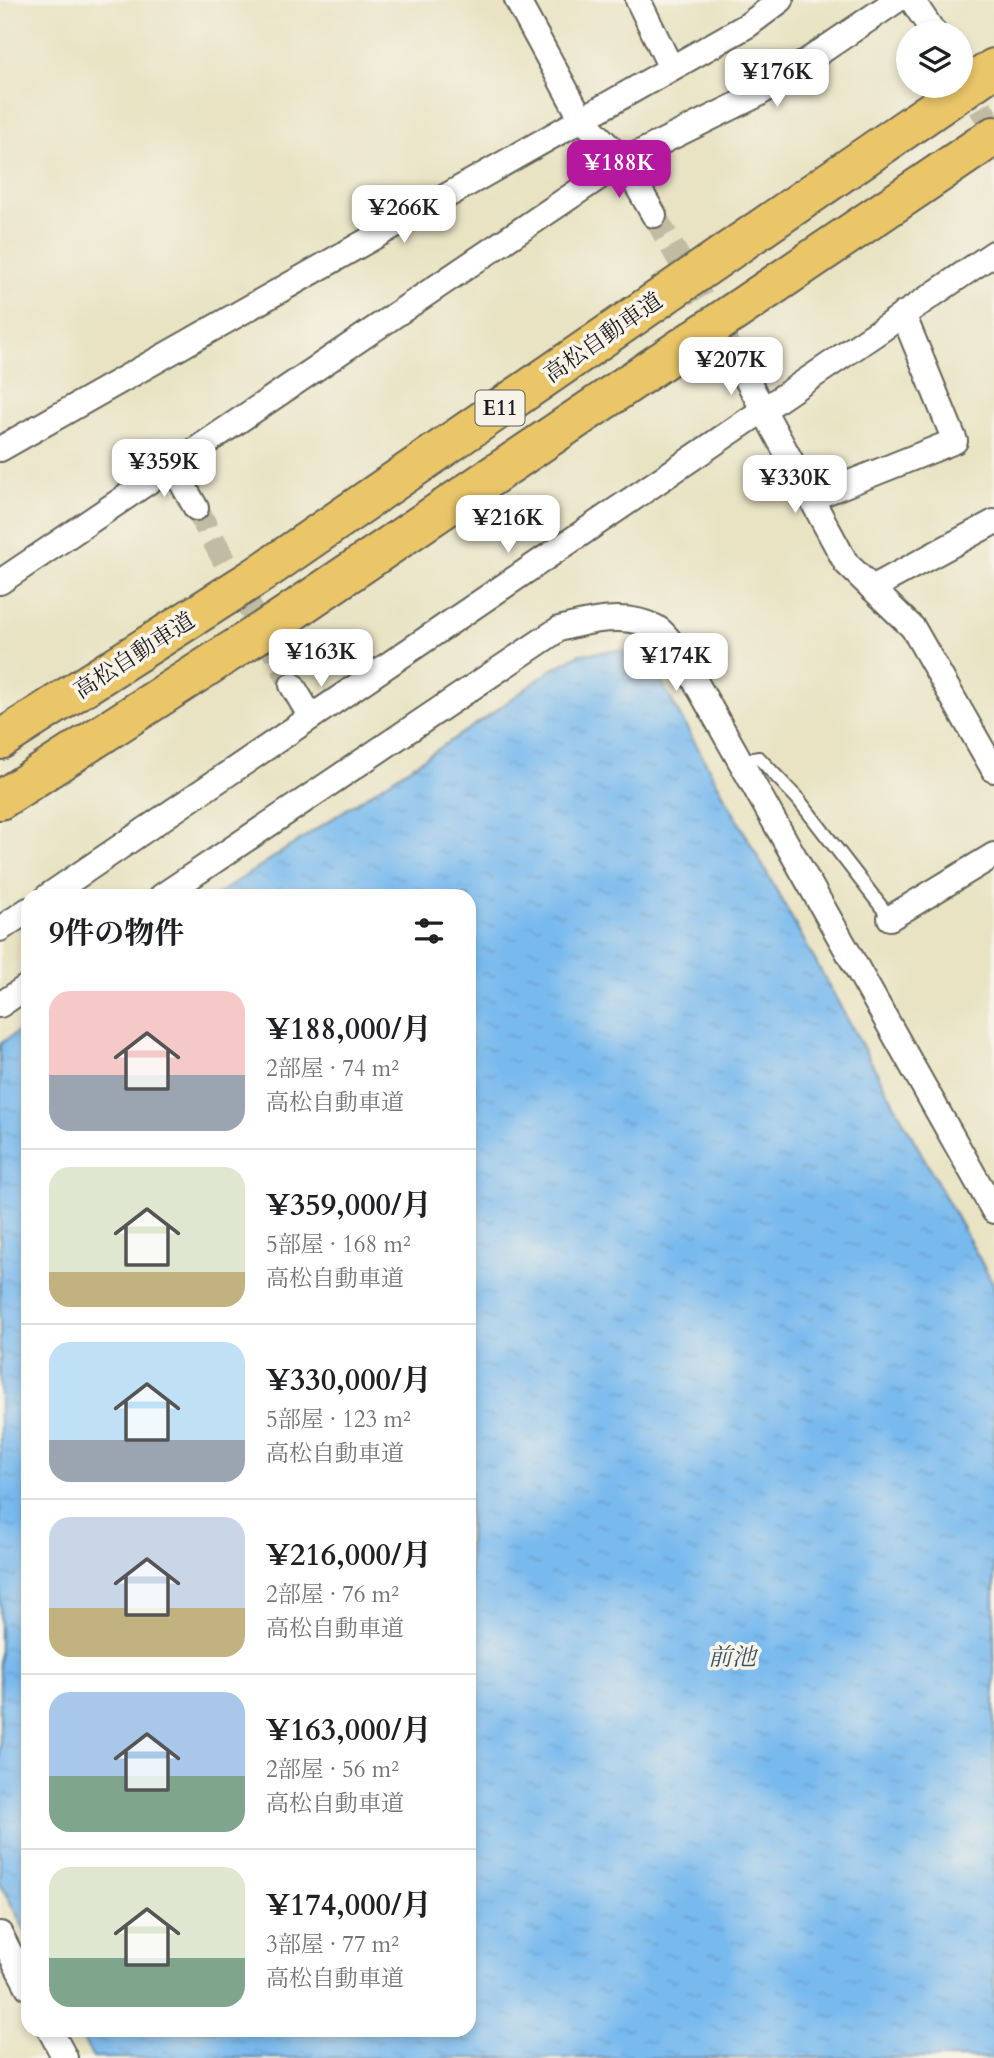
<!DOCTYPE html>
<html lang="ja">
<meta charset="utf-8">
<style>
body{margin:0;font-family:Cardo,"Noto Serif JP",serif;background:#f6f6f6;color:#202124;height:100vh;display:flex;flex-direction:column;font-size:26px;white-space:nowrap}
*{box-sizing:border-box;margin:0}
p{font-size:23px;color:#757577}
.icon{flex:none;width:38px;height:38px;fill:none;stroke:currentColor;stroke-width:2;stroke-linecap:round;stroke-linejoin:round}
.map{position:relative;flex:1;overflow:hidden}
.side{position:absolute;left:21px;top:889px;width:455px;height:1148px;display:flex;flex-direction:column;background:#fff;border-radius:21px;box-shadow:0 4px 10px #0003}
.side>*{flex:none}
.tools{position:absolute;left:896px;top:21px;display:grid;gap:14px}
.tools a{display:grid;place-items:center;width:77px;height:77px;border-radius:50%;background:#fff;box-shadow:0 4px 10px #0003;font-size:35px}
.price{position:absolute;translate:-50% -60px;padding:0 16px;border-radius:14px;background:#fff;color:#222;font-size:23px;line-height:46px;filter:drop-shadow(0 2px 4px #0008)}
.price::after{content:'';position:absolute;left:50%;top:42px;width:21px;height:16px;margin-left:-10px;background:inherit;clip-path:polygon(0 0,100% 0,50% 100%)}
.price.selected{background:#b5179e;color:#fff}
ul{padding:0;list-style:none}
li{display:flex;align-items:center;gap:21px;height:175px;padding:0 28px}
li+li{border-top:2px solid #e0e0e0}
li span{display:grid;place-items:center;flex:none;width:196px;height:140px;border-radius:21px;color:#555}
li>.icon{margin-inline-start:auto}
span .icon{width:84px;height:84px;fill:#fffc;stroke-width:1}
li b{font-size:30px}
h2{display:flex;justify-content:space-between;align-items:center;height:84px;padding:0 28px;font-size:30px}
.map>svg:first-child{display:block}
.water{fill:url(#water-ripples);stroke:#4a6b85;stroke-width:2}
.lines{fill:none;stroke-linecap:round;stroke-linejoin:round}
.minor-tunnel{stroke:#c0bba2;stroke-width:24;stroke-dasharray:24 12;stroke-linecap:butt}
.service-casing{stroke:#646257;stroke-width:16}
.minor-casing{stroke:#646257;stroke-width:28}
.motorway-casing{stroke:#646257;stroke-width:42}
.service{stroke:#fff;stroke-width:12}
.minor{stroke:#fff;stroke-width:24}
.motorway{stroke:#ebc669;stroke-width:38}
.labels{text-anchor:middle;stroke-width:7;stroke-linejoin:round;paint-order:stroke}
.shield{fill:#f7f3e8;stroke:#5e5c59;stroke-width:2}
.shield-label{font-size:21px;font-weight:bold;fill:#1c1c1c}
.street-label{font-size:23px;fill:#1c1c1c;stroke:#f7f3e8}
.water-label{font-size:24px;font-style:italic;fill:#3d5366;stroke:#f7f3e8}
</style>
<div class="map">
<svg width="994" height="2058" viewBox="0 0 994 2058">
<defs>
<pattern id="water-ripples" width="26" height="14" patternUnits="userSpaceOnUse" patternTransform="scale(1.75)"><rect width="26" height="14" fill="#79baee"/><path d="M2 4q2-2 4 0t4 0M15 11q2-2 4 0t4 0" fill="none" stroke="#689fcc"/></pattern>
</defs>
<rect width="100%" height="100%" fill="#f7f3e8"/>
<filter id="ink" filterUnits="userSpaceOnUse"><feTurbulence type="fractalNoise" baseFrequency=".0143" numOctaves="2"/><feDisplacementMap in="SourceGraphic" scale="14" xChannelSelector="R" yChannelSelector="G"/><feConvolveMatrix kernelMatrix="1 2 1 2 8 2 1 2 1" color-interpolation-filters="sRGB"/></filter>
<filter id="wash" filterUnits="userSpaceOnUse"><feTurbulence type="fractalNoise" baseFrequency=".00686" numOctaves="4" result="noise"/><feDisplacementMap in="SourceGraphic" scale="28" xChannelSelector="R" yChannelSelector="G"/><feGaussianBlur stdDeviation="1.57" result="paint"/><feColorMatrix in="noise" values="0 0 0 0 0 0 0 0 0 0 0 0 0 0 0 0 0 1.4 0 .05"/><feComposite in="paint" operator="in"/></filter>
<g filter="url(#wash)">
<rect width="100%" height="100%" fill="#e9e3c4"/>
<!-- water -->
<g class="water">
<path d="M621,650L656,672L994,1285V2058H93L78,2030H469V896H215L491,714L551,670L580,654Z"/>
<path d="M28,1024V1936L0,1883V1044Z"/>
</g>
</g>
<g filter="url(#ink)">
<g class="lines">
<!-- minor-tunnel -->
<g class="minor-tunnel">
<path d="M961,77L994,129"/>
<path d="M654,215L738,363"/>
<path d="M196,508L292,685"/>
</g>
<!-- service casing -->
<g class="service-casing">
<path id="service" d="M740,761L759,758L798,799L890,918"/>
</g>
<!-- minor casing -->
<g class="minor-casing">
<g id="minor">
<path d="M517,0L581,118L623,161L654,215"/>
<path d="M638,0L671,68"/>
<path d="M912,0L934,33"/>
<path d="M738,363L846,563L913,628L994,770"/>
<path d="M0,449L748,25L781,0"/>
<path d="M173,467L196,508"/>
<path d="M812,498L955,441L903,314"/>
<path d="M0,582L623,161L757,95L897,0"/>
<path d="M872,588L994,522"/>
<path d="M292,685L311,717"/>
<path d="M48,896L994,253"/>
<path d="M162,896L559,629C588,621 626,612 655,627C665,632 674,647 681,656L994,1211"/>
<path d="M890,918L994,855"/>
<path d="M0,929L28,910"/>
<path d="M0,1005L28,986"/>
<path d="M0,1934L28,1987"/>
<path d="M50,2030L65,2058"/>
</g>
</g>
<!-- motorway casing -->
<g class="motorway-casing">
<g id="motorway">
<path d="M0,740L257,576L994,68"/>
<path d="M0,800L284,617L994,136"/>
</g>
</g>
<!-- service -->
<use href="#service" class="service"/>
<!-- minor -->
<use href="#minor" class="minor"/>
<!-- motorway -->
<use href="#motorway" class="motorway"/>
</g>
</g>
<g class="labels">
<!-- shield labels -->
<rect class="shield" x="475.5" y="390.5" width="49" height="35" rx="5"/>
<g class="shield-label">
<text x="500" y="415">E11</text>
</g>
<!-- street labels -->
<g class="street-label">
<text transform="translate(603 337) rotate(-35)" y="8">高松自動車道</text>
<text transform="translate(134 655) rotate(-33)" y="8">高松自動車道</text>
</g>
<!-- water labels -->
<g class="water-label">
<text x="732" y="1665">前池</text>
</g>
</g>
</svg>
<div class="tools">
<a><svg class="icon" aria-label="layers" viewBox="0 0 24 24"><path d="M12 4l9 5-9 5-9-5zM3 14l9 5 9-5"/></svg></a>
</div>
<b class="price" style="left:777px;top:109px">¥176K</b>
<b class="price selected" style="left:619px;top:200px">¥188K</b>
<b class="price" style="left:404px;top:245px">¥266K</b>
<b class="price" style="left:731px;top:397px">¥207K</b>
<b class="price" style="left:164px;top:499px">¥359K</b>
<b class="price" style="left:795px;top:515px">¥330K</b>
<b class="price" style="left:508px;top:555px">¥216K</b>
<b class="price" style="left:321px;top:689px">¥163K</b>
<b class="price" style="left:676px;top:693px">¥174K</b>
<section class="side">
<h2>9件の物件<svg class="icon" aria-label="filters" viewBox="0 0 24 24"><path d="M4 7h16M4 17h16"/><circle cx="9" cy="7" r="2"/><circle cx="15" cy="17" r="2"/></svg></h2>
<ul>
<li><span style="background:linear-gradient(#f6c9c9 60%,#9aa5b1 0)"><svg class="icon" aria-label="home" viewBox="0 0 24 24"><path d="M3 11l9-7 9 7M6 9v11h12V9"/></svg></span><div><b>¥188,000/月</b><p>2部屋 · 74 m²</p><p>高松自動車道</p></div></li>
<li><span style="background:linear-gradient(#dfe7d0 75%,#c2b280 0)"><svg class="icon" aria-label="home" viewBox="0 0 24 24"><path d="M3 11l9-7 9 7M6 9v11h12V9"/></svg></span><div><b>¥359,000/月</b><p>5部屋 · 168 m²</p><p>高松自動車道</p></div></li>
<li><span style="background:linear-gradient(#bfe0f5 70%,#9aa5b1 0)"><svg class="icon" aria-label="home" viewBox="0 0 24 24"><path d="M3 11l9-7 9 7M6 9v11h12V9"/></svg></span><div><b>¥330,000/月</b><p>5部屋 · 123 m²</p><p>高松自動車道</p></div></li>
<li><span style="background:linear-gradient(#c9d6e8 65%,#c2b280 0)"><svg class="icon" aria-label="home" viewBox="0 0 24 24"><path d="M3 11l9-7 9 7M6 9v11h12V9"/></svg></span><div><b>¥216,000/月</b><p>2部屋 · 76 m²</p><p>高松自動車道</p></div></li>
<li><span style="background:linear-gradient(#a9c7e8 60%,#7fa58c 0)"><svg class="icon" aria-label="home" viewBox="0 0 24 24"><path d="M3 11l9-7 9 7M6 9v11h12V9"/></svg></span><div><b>¥163,000/月</b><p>2部屋 · 56 m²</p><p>高松自動車道</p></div></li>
<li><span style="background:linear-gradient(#dfe7d0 65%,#7fa58c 0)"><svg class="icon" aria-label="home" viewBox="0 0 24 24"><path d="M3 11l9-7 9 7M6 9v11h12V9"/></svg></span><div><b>¥174,000/月</b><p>3部屋 · 77 m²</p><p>高松自動車道</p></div></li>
</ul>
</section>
</div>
